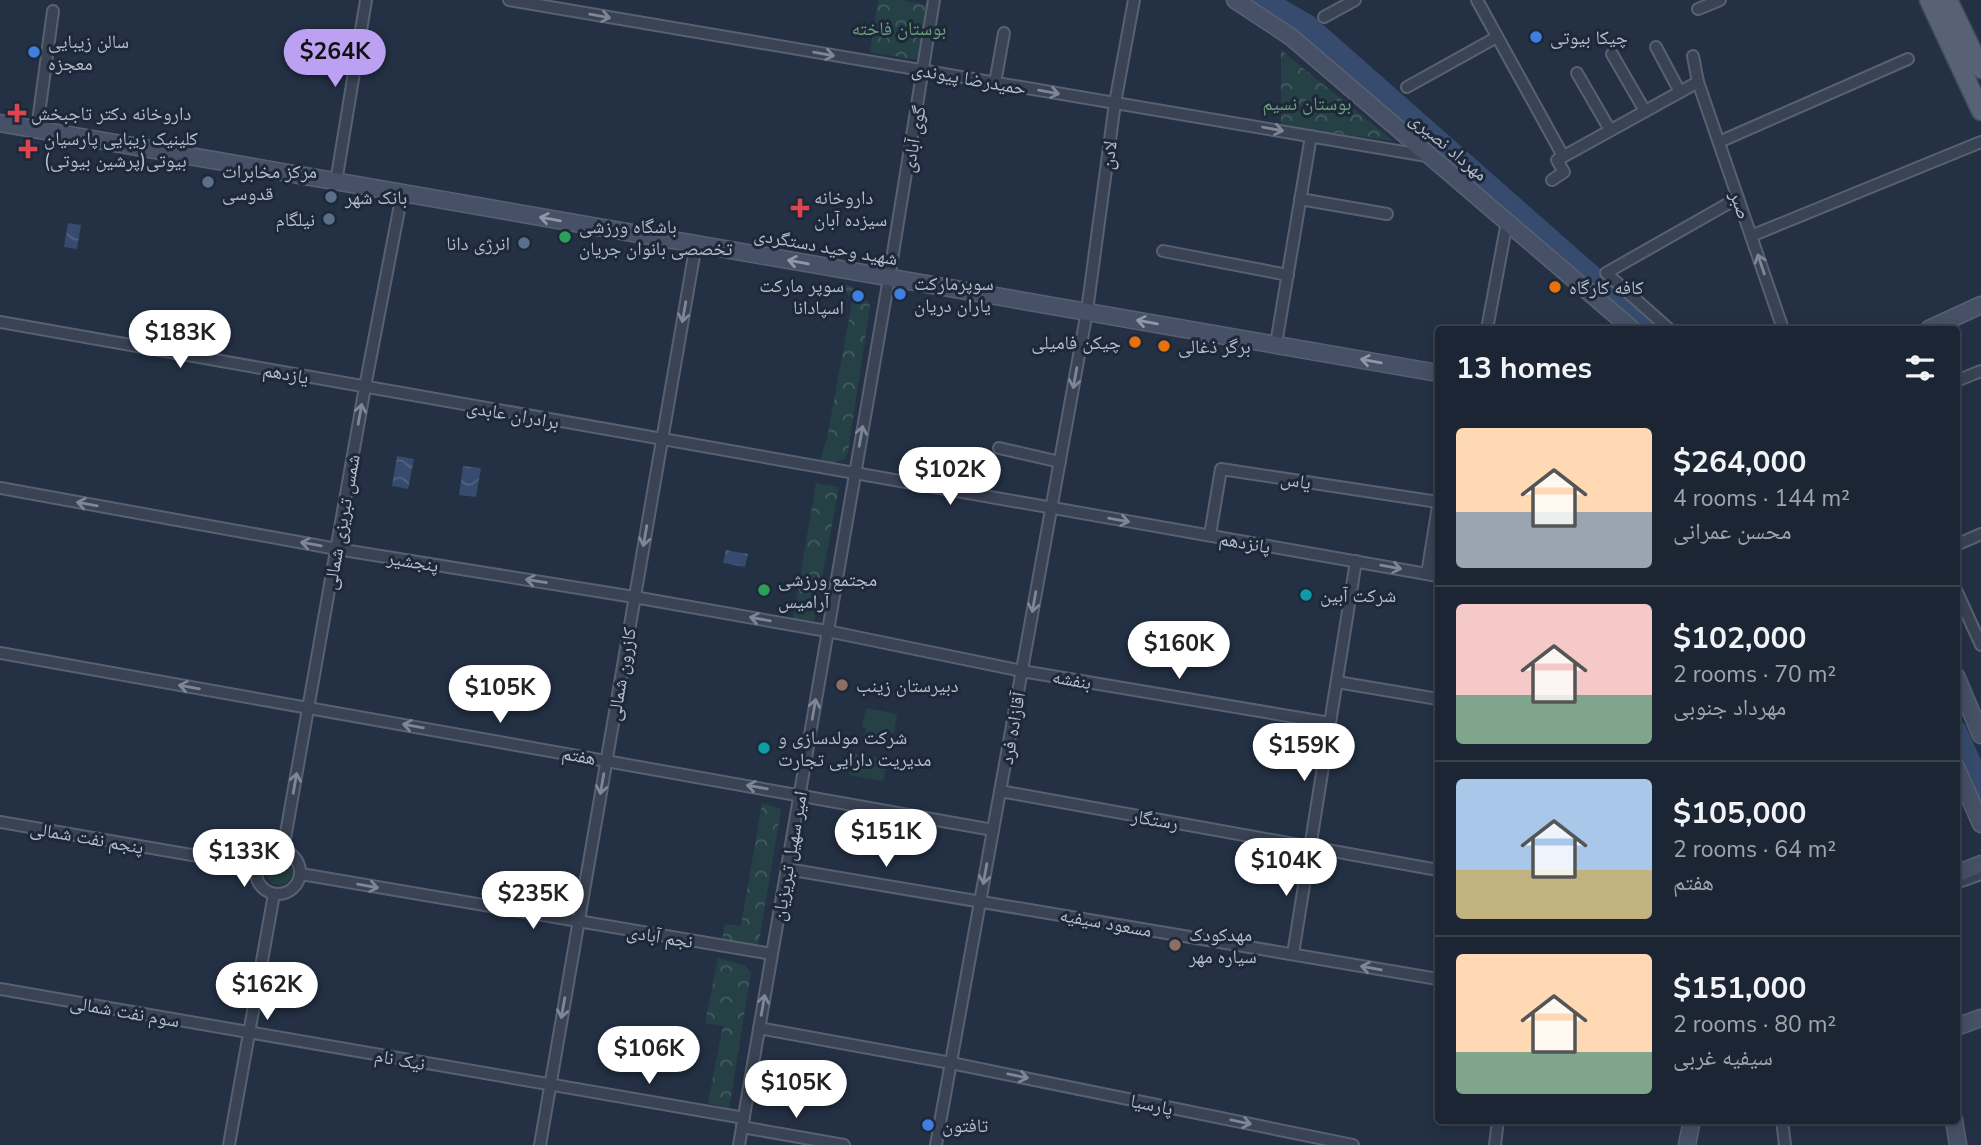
<!DOCTYPE html>
<meta charset="utf-8">
<style>
body{margin:0;font-family:"Nunito Sans","Noto Naskh Arabic",sans-serif;background:#283140;color:#f1f3f6;height:100vh;display:flex;flex-direction:column;font-size:26px;white-space:nowrap}
*{box-sizing:border-box;margin:0}
p{font-size:23px;color:#a0a5ac}
.icon{flex:none;width:38px;height:38px;fill:none;stroke:currentColor;stroke-width:2;stroke-linecap:round;stroke-linejoin:round}
.map{position:relative;flex:1;overflow:hidden}
.details{position:absolute;left:1435px;top:326px;width:525px;height:798px;display:flex;flex-direction:column;background:#1b2534;border-radius:7px;box-shadow:0 4px 18px #0003,0 0 0 2px #39424f}
.details>*{flex:none}
.price{position:absolute;translate:-50% -60px;padding:0 16px;border-radius:24px;background:#fff;color:#222;font-size:23px;line-height:46px;filter:drop-shadow(0 2px 4px #0008)}
.price::after{content:'';position:absolute;left:50%;top:42px;width:21px;height:16px;margin-left:-10px;background:inherit;clip-path:polygon(0 0,100% 0,50% 100%)}
.price.selected{background:#bca0f2;color:#111}
ul{padding:0;list-style:none}
li{display:flex;align-items:center;gap:21px;height:175px;padding:0 21px}
li+li{border-top:2px solid #39424f}
li span{display:grid;place-items:center;flex:none;width:196px;height:140px;border-radius:7px;color:#555}
li>.icon{margin-inline-start:auto}
span .icon{width:84px;height:84px;fill:#fffc;stroke-width:1}
li b{font-size:30px}
h2{display:flex;justify-content:space-between;align-items:center;height:84px;padding:0 21px;font-size:30px}
.map>svg:first-child{display:block}
.green{fill:#264146}
.forest{fill:url(#forest-crowns)}
.water{fill:url(#water-waves)}
.lines{fill:none;stroke-linecap:round;stroke-linejoin:round}
.river{stroke:#364b6d;stroke-width:23}
.street-casing{stroke:#576171;stroke-width:14}
.secondary-casing{stroke:#576171;stroke-width:19}
.primary-casing{stroke:#424c5d;stroke-width:21}
.street{stroke:#394354;stroke-width:10}
.secondary{stroke:#465167;stroke-width:16}
.primary{stroke:#576274;stroke-width:18}
.oneway{stroke:#7e8797}
.oneway2{stroke:#8f98aa}
.shop-dot{fill:#3f7fe0;stroke:#1d2839;stroke-width:2.5}
.health-dot{fill:#e0444e;stroke:#1d2839;stroke-width:2.5}
.service-dot{fill:#5c6f8a;stroke:#1d2839;stroke-width:2.5}
.leisure-dot{fill:#2e9e5b;stroke:#1d2839;stroke-width:2.5}
.food-dot{fill:#e8710a;stroke:#1d2839;stroke-width:2.5}
.culture-dot{fill:#0f9aa8;stroke:#1d2839;stroke-width:2.5}
.education-dot{fill:#8d6e63;stroke:#1d2839;stroke-width:2.5}
.labels{text-anchor:middle;stroke-width:6;stroke-linejoin:round;paint-order:stroke}
.park-label{font-size:19px;fill:#6ba17a;stroke:#1d2839}
.poi-label{font-size:19px;fill:#b6bece;stroke:#1d2839;text-anchor:start}
.street-label{font-size:19px;fill:#b6bece;stroke:#1d2839}
</style>
<div class="map">
<svg width="1981" height="1145" viewBox="0 0 1981 1145">
<defs>
<pattern id="forest-crowns" width="20" height="18" patternUnits="userSpaceOnUse" patternTransform="scale(1.75)"><rect width="20" height="18" fill="#264146"/><path d="M2 6a3 3 0 1 1 6 0M12 15a3 3 0 1 1 6 0" fill="none" stroke="#435b60"/></pattern>
<pattern id="water-waves" width="16" height="10" patternUnits="userSpaceOnUse" patternTransform="scale(1.75)"><rect width="16" height="10" fill="#364b6d"/><path d="M0 5q4-4 8 0t8 0" fill="none" stroke="#516381"/></pattern>
</defs>
<rect width="100%" height="100%" fill="#243145"/>
<!-- green -->
<g class="green">
<path d="M866,708L897,714L894,733H890L888,746L864,742L866,728L862,727Z"/>
<path d="M853,753L891,760L890,766H886L883,781L849,775Z"/>
<circle cx="279" cy="872" r="13"/>
</g>
<!-- forest -->
<g class="forest">
<path d="M878,0H899L928,5L919,60L870,52Z"/>
<path d="M1281,50L1393,141L1281,126Z"/>
<path d="M842,284C855,286 865,294 870,306L848,452L845,459L830,463L820,460L827,438L852,302Z"/>
<path d="M816,483L839,487L814,621L793,619Z"/>
<path d="M762,803L781,809L758,947L722,941L725,924L741,926Z"/>
<path d="M718,958L744,965L751,972L729,1108L708,1103L723,1026L705,1023Z"/>
</g>
<!-- water -->
<g class="water">
<path d="M68,223L81,225L77,249L64,247Z"/>
<path d="M397,456L414,459L408,489L392,486Z"/>
<path d="M463,466L481,468L476,497L459,495Z"/>
<path d="M726,550L748,554L745,567L723,563Z"/>
</g>
<g class="lines">
<!-- river -->
<g class="river">
<path d="M1263,0L1307,26L1651,329"/>
<path d="M1956,732L1981,789"/>
</g>
<!-- street casing -->
<g class="street-casing">
<g id="street">
<path d="M509,0L1427,156"/>
<path d="M1477,0L1563,156"/>
<path d="M1698,9L1720,0"/>
<path d="M1324,17L1355,0"/>
<path d="M1656,47L1680,92"/>
<path d="M1612,54L1645,111"/>
<path d="M1693,56L1698,82"/>
<path d="M1577,73L1610,130"/>
<path d="M995,83L1004,33"/>
<path d="M1407,87L1497,37"/>
<path d="M37,129L53,11"/>
<path d="M1719,142L1908,59"/>
<path d="M1552,180L1564,172L1557,160L1698,82L1783,329"/>
<path d="M336,182L366,0"/>
<path d="M1300,199L1387,214"/>
<path d="M1751,236L1981,142"/>
<path d="M1163,251L1288,275"/>
<path d="M0,322L1438,576"/>
<path d="M1487,329L1507,222"/>
<path d="M1669,329L1606,273L1738,198"/>
<path d="M1276,344L1311,136"/>
<path d="M1956,381L1981,371"/>
<path d="M999,448L1060,462"/>
<path d="M0,488L337,549L634,597L827,631L1022,671L1330,723"/>
<path d="M1210,535L1221,469L1438,502"/>
<path d="M1956,545L1981,534"/>
<path d="M1427,574L1438,506"/>
<path d="M1956,590L1981,645"/>
<path d="M0,653L993,830"/>
<path d="M1337,682L1438,699"/>
<path d="M1000,791L1438,870"/>
<path d="M0,822L256,866"/>
<circle cx="278" cy="872" r="22"/>
<path d="M283,850L365,387L402,194"/>
<path d="M787,869L1438,979"/>
<path d="M301,874L772,954"/>
<path d="M1956,883L1981,874"/>
<path d="M1293,954L1356,561"/>
<path d="M0,989L744,1118"/>
<path d="M759,1028L951,1063L1353,1145"/>
<path d="M1782,1120L1785,1145"/>
<path d="M742,1127L844,1145"/>
<path d="M229,1145L274,894"/>
<path d="M540,1145L696,244"/>
<path d="M739,1145L889,278L934,0"/>
<path d="M936,1145L1087,311L1115,103L1134,0"/>
<path d="M1495,1145L1498,1120"/>
</g>
</g>
<!-- secondary casing -->
<g class="secondary-casing">
<g id="secondary">
<path d="M1235,0L1291,37L1632,329"/>
<path d="M0,123L1438,373"/>
<path d="M1929,329L1981,305"/>
<path d="M1956,676L1981,735"/>
<path d="M1956,767L1981,824"/>
<path d="M1956,874L1981,864"/>
<path d="M1956,1027L1981,1018"/>
<path d="M1954,1120L1958,1145"/>
<path d="M1687,1145L1692,1120"/>
</g>
</g>
<!-- primary casing -->
<g class="primary-casing">
<g id="primary">
<path d="M1929,0L1981,111"/>
<path d="M1948,0L1981,69"/>
</g>
</g>
<!-- street -->
<use href="#street" class="street"/>
<!-- secondary -->
<use href="#secondary" class="secondary"/>
<!-- primary -->
<use href="#primary" class="primary"/>
</g>
<!-- one-way arrows -->
<defs><path id="oneway-shaft" d="M-6 0H5M1.5-3L5.5 0L1.5 3" fill="none" stroke-width="1.6" stroke-linecap="round" stroke-linejoin="round" transform="scale(1.75)"/></defs>
<g class="oneway">
<use href="#oneway-shaft" transform="translate(600 16) rotate(10)"/>
<use href="#oneway-shaft" transform="translate(824 54) rotate(10)"/>
<use href="#oneway-shaft" transform="translate(1049 92) rotate(10)"/>
<use href="#oneway-shaft" transform="translate(1273 129) rotate(10)"/>
<use href="#oneway-shaft" transform="translate(1761 264) rotate(-109)"/>
<use href="#oneway-shaft" transform="translate(684 312) rotate(100)"/>
<use href="#oneway-shaft" transform="translate(1075 378) rotate(100)"/>
<use href="#oneway-shaft" transform="translate(360 414) rotate(-80)"/>
<use href="#oneway-shaft" transform="translate(861 436) rotate(-80)"/>
<use href="#oneway-shaft" transform="translate(87 504) rotate(-170)"/>
<use href="#oneway-shaft" transform="translate(1119 520) rotate(10)"/>
<use href="#oneway-shaft" transform="translate(645 536) rotate(100)"/>
<use href="#oneway-shaft" transform="translate(311 544) rotate(-170)"/>
<use href="#oneway-shaft" transform="translate(1391 567) rotate(10)"/>
<use href="#oneway-shaft" transform="translate(536 581) rotate(-171)"/>
<use href="#oneway-shaft" transform="translate(1034 602) rotate(100)"/>
<use href="#oneway-shaft" transform="translate(760 619) rotate(-170)"/>
<use href="#oneway-shaft" transform="translate(189 687) rotate(-170)"/>
<use href="#oneway-shaft" transform="translate(814 709) rotate(-80)"/>
<use href="#oneway-shaft" transform="translate(413 726) rotate(-170)"/>
<use href="#oneway-shaft" transform="translate(295 783) rotate(-80)"/>
<use href="#oneway-shaft" transform="translate(602 784) rotate(100)"/>
<use href="#oneway-shaft" transform="translate(757 787) rotate(-170)"/>
<use href="#oneway-shaft" transform="translate(985 874) rotate(100)"/>
<use href="#oneway-shaft" transform="translate(368 886) rotate(10)"/>
<use href="#oneway-shaft" transform="translate(1371 968) rotate(-170)"/>
<use href="#oneway-shaft" transform="translate(763 1005) rotate(-80)"/>
<use href="#oneway-shaft" transform="translate(563 1008) rotate(100)"/>
<use href="#oneway-shaft" transform="translate(1018 1076) rotate(12)"/>
<use href="#oneway-shaft" transform="translate(1241 1122) rotate(12)"/>
</g>
<g class="oneway2">
<use href="#oneway-shaft" transform="translate(550 219) rotate(-170)"/>
<use href="#oneway-shaft" transform="translate(798 262) rotate(-170)"/>
<use href="#oneway-shaft" transform="translate(1147 322) rotate(-170)"/>
<use href="#oneway-shaft" transform="translate(1371 361) rotate(-170)"/>
</g>
<!-- markers -->
<g class="shop-dot">
<circle cx="1536" cy="37" r="7"/>
<circle cx="34" cy="52" r="7"/>
<circle cx="900" cy="294" r="7"/>
<circle cx="858" cy="296" r="7"/>
<circle cx="928" cy="1125" r="7"/>
</g>
<g class="health-dot">
<path d="M13.5 102.5h7v7h7v7h-7v7h-7v-7h-7v-7h7z"/>
<path d="M24.5 138.5h7v7h7v7h-7v7h-7v-7h-7v-7h7z"/>
<path d="M796.5 197.5h7v7h7v7h-7v7h-7v-7h-7v-7h7z"/>
</g>
<g class="service-dot">
<circle cx="208" cy="182" r="7"/>
<circle cx="331" cy="197" r="7"/>
<circle cx="329" cy="219" r="7"/>
<circle cx="524" cy="243" r="7"/>
</g>
<g class="leisure-dot">
<circle cx="565" cy="237" r="7"/>
<circle cx="764" cy="590" r="7"/>
</g>
<g class="food-dot">
<circle cx="1555" cy="287" r="7"/>
<circle cx="1135" cy="342" r="7"/>
<circle cx="1164" cy="346" r="7"/>
</g>
<g class="culture-dot">
<circle cx="1306" cy="595" r="7"/>
<circle cx="764" cy="748" r="7"/>
</g>
<g class="education-dot">
<circle cx="842" cy="685" r="7"/>
<circle cx="1175" cy="945" r="7"/>
</g>
<g class="labels">
<!-- park labels -->
<g class="park-label">
<text x="899" y="35">بوستان فاخته</text>
<text x="1307" y="110">بوستان نسیم</text>
</g>
<!-- poi labels -->
<g class="poi-label">
<text x="1550" y="44">چیکا بیوتی</text>
<text x="48" y="48">سالن زیبایی<tspan x="48" dy="22">معجزه</tspan></text>
<text x="31" y="120">داروخانه دکتر تاجبخش</text>
<text x="44" y="145">کلینیک زیبایی پارسیان<tspan x="44" dy="22">بیوتی(پرشین بیوتی)</tspan></text>
<text x="222" y="178">مرکز مخابرات<tspan x="222" dy="22">قدوسی</tspan></text>
<text x="345" y="204">بانک شهر</text>
<text x="814" y="204">داروخانه<tspan x="814" dy="22">سیزده آبان</tspan></text>
<text x="315" y="226" text-anchor="end">نیلگام</text>
<text x="579" y="233">باشگاه ورزشی<tspan x="579" dy="22">تخصصی بانوان جریان</tspan></text>
<text x="510" y="250" text-anchor="end">انرژی دانا</text>
<text x="914" y="290">سوپرمارکت<tspan x="914" dy="22">یاران دریان</tspan></text>
<text x="844" y="292" text-anchor="end">سوپر مارکت<tspan x="844" dy="22">اسپادانا</tspan></text>
<text x="1569" y="294">کافه کارگاه</text>
<text x="1121" y="349" text-anchor="end">چیکن فامیلی</text>
<text x="1178" y="353">برگر ذغالی</text>
<text x="778" y="586">مجتمع ورزشی<tspan x="778" dy="22">آرامیس</tspan></text>
<text x="1320" y="602">شرکت آبین</text>
<text x="856" y="692">دبیرستان زینب</text>
<text x="778" y="744">شرکت مولدسازی و<tspan x="778" dy="22">مدیریت دارایی تجارت</tspan></text>
<text x="1189" y="941">مهدکودک<tspan x="1189" dy="22">سیاره مهر</tspan></text>
<text x="942" y="1132">تافتون</text>
</g>
<!-- street labels -->
<g class="street-label">
<text transform="translate(969 78) rotate(10)" y="7">حمیدرضا پیوندی</text>
<text transform="translate(913 139) rotate(-80)" y="7">گوی آبادی</text>
<text transform="translate(1449 146) rotate(40)" y="7">مهرداد نصیری</text>
<text transform="translate(1108 155) rotate(-82)" y="7">لادن</text>
<text transform="translate(1741 205) rotate(71)" y="7">صبر</text>
<text transform="translate(826 246) rotate(10)" y="7">شهید وحید دستگردی</text>
<text transform="translate(286 373) rotate(10)" y="7">یازدهم</text>
<text transform="translate(513 414) rotate(10)" y="7">برادران عابدی</text>
<text transform="translate(1296 480) rotate(9)" y="7">یاس</text>
<text transform="translate(341 522) rotate(-80)" y="7">شمس تبریزی شمالی</text>
<text transform="translate(1245 542) rotate(10)" y="7">پانزدهم</text>
<text transform="translate(413 561) rotate(9)" y="7">پنجشیر</text>
<text transform="translate(621 674) rotate(-80)" y="7">کازرون شمالی</text>
<text transform="translate(1072 679) rotate(10)" y="7">بنفشه</text>
<text transform="translate(1012 728) rotate(-80)" y="7">آقازاده فرد</text>
<text transform="translate(579 755) rotate(10)" y="7">هفتم</text>
<text transform="translate(1155 819) rotate(10)" y="7">رستگار</text>
<text transform="translate(87 837) rotate(10)" y="7">پنجم نفت شمالی</text>
<text transform="translate(789 856) rotate(-80)" y="7">امیر سهیل تبریزیان</text>
<text transform="translate(1106 922) rotate(10)" y="7">مسعود سیفیه</text>
<text transform="translate(660 936) rotate(9)" y="7">نجم آبادی</text>
<text transform="translate(125 1011) rotate(10)" y="7">سوم نفت شمالی</text>
<text transform="translate(400 1059) rotate(10)" y="7">نیک نام</text>
<text transform="translate(1152 1104) rotate(12)" y="7">پارسیا</text>
</g>
</g>
</svg>
<b class="price selected" style="left:335px;top:89px">$264K</b>
<b class="price" style="left:180px;top:370px">$183K</b>
<b class="price" style="left:950px;top:507px">$102K</b>
<b class="price" style="left:1179px;top:681px">$160K</b>
<b class="price" style="left:500px;top:725px">$105K</b>
<b class="price" style="left:1304px;top:783px">$159K</b>
<b class="price" style="left:886px;top:869px">$151K</b>
<b class="price" style="left:244px;top:889px">$133K</b>
<b class="price" style="left:1286px;top:898px">$104K</b>
<b class="price" style="left:533px;top:931px">$235K</b>
<b class="price" style="left:267px;top:1022px">$162K</b>
<b class="price" style="left:649px;top:1086px">$106K</b>
<b class="price" style="left:796px;top:1120px">$105K</b>
<section class="details">
<h2>13 homes<svg class="icon" aria-label="filters" viewBox="0 0 24 24"><path d="M4 7h16M4 17h16"/><circle cx="9" cy="7" r="2"/><circle cx="15" cy="17" r="2"/></svg></h2>
<ul>
<li><span style="background:linear-gradient(#ffd9b3 60%,#9aa5b1 0)"><svg class="icon" aria-label="home" viewBox="0 0 24 24"><path d="M3 11l9-7 9 7M6 9v11h12V9"/></svg></span><div><b>$264,000</b><p>4 rooms · 144 m²</p><p>محسن عمرانی</p></div></li>
<li><span style="background:linear-gradient(#f6c9c9 65%,#7fa58c 0)"><svg class="icon" aria-label="home" viewBox="0 0 24 24"><path d="M3 11l9-7 9 7M6 9v11h12V9"/></svg></span><div><b>$102,000</b><p>2 rooms · 70 m²</p><p>مهرداد جنوبی</p></div></li>
<li><span style="background:linear-gradient(#a9c7e8 65%,#c2b280 0)"><svg class="icon" aria-label="home" viewBox="0 0 24 24"><path d="M3 11l9-7 9 7M6 9v11h12V9"/></svg></span><div><b>$105,000</b><p>2 rooms · 64 m²</p><p>هفتم</p></div></li>
<li><span style="background:linear-gradient(#ffd9b3 70%,#7fa58c 0)"><svg class="icon" aria-label="home" viewBox="0 0 24 24"><path d="M3 11l9-7 9 7M6 9v11h12V9"/></svg></span><div><b>$151,000</b><p>2 rooms · 80 m²</p><p>سیفیه غربی</p></div></li>
</ul>
</section>
</div>
